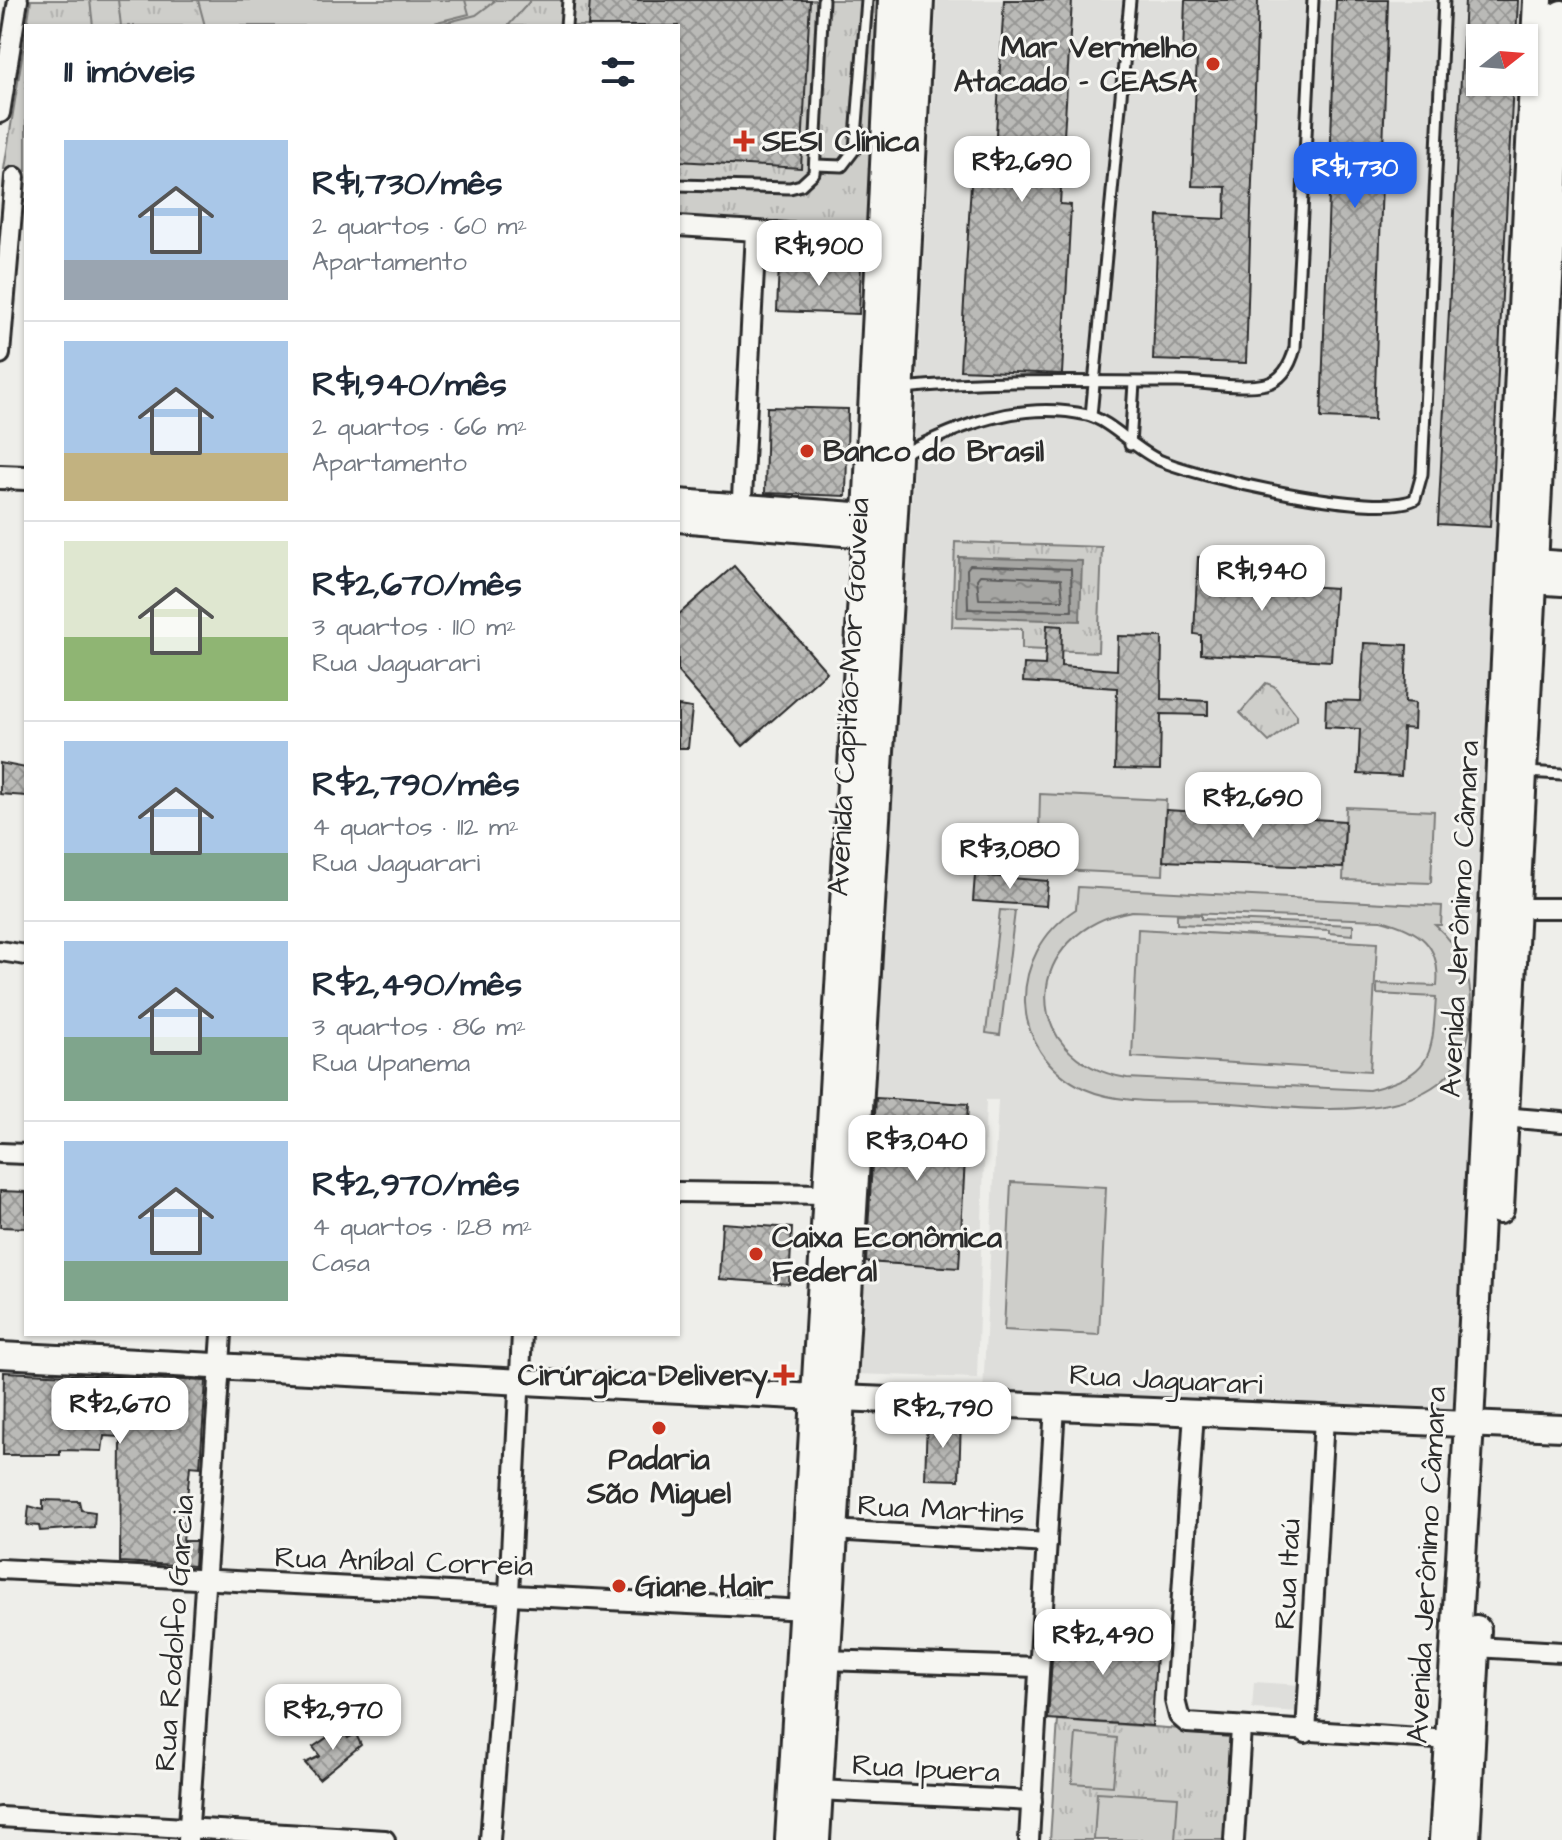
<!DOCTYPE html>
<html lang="pt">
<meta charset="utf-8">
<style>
body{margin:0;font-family:"Architects Daughter",sans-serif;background:#f2f2f3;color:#1f2937;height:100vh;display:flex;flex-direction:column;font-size:30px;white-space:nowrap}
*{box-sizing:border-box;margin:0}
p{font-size:26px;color:#747a83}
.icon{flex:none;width:44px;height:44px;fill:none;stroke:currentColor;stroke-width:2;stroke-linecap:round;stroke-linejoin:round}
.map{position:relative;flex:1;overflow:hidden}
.sheet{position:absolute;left:24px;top:24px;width:656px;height:1312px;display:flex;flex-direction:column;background:#fff;border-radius:0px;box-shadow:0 2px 6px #0004}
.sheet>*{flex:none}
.needle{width:52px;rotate:73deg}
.buttons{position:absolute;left:1466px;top:24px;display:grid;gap:16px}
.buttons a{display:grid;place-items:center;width:72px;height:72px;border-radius:0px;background:#fff;box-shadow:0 2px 6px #0004;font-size:40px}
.price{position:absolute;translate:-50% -68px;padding:0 18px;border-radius:16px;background:#fff;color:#222;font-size:26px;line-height:52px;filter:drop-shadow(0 2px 4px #0008)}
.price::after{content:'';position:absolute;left:50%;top:48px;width:24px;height:18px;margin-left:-12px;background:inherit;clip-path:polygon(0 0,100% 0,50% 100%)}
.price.current{background:#2563eb;color:#fff}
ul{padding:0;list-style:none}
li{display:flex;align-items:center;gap:24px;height:200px;padding:0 40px}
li+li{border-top:2px solid #e0e1e3}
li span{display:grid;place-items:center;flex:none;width:224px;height:160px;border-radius:0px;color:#555}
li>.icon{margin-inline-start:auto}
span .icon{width:96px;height:96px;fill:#fffc;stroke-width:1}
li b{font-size:34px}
h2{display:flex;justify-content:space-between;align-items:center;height:96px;padding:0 40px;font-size:34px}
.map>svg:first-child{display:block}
.built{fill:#dededb}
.grass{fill:url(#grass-tufts);stroke:#7c7c7a;stroke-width:2}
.pitch{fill:#cececa;stroke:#7c7c7a;stroke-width:2;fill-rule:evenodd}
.water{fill:url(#water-ripples);stroke:#757573;stroke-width:2}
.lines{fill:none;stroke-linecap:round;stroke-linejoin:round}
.shore{stroke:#5c5c5b;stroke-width:2}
.building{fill:url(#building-cross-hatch);stroke:#2b2b2b;stroke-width:2}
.service-casing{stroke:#2b2b2b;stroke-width:15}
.minor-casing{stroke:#2b2b2b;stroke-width:24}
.tertiary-casing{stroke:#2b2b2b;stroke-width:28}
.secondary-casing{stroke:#2b2b2b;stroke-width:30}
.primary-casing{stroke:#2b2b2b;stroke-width:34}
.service{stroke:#f6f6f2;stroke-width:9}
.minor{stroke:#f6f6f2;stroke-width:18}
.tertiary{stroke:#f6f6f2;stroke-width:22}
.secondary{stroke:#f6f6f2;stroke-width:24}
.primary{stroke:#f6f6f2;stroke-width:28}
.poi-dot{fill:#c8321e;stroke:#f6f6f2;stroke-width:3}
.labels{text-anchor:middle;stroke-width:6;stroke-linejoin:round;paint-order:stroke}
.poi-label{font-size:30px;font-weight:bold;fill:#2b2b2b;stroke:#f6f6f2;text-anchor:start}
.street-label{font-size:30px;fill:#2b2b2b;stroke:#f6f6f2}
</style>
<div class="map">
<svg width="1562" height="1840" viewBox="0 0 1562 1840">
<defs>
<pattern id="grass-tufts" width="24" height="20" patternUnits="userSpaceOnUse" patternTransform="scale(2)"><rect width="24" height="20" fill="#cececa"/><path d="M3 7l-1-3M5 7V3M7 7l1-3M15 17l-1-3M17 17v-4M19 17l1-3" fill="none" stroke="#b1b1ae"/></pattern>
<pattern id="water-ripples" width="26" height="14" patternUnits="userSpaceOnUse" patternTransform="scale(2)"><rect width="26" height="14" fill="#a6a6a3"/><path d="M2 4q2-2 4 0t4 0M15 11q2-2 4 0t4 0" fill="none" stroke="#878785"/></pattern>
<pattern id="building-cross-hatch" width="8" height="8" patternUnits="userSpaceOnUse" patternTransform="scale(2)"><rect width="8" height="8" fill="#babab7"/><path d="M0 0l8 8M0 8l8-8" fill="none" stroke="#979795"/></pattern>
</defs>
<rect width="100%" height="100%" fill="#eeeeea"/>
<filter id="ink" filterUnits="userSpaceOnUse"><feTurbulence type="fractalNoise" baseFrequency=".0125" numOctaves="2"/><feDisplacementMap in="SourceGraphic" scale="16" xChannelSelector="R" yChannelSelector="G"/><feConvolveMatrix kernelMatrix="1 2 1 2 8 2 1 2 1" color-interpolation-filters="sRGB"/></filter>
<g filter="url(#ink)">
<!-- built -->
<g class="built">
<path d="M937,0H1523L1521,38H1480V82H1519L1453,1419L983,1392L998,1100H986L977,1378L855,1374L869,1098L911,515Z"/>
<path d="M1254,1682L1302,1685L1300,1712L1252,1709Z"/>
</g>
<!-- grass -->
<g class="grass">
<path d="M31,0H881L871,228L678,217V26H27Z"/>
<path d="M26,32V171L4,169Z"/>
<path d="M955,542L1102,547L1098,652L1022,649V629L952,627Z"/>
<path d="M1266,683L1274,686L1297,715V720L1269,742L1240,713Z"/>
<path d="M1058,1720L1235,1733L1228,1840H1050Z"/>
</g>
<!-- pitch -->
<g class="pitch">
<path d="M90,0H118L121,26H93Z"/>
<path d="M198,0H465L469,14L421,26H205Z"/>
<path d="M496,0H531L508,26H432L476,15Z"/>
<path d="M1040,794L1166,800L1163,875L1038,869Z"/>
<path d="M1346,807L1434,811L1431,883L1343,880Z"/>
<path d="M1078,887L1442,906L1441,925H1435C1463,949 1473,981 1471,1017C1464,1139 1297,1106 1217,1102C1177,1100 1123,1106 1085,1089C1006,1052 1007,954 1076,909ZM1132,911L1381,920C1419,930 1441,944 1437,986L1377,984V994L1436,997C1432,1057 1433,1074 1369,1090L1127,1078C1015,1059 1022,930 1132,911Z"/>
<path d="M1000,910L1015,911L1000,1035L986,1033Z"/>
<path d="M1177,914L1201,915V919L1353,925V935L1329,933V930L1177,924Z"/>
<path d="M1138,929L1377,943L1370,1071L1132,1057Z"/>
<path d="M1011,1182L1106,1187L1099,1335L1004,1330Z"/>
<path d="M1076,1734L1117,1738L1113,1786L1072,1783Z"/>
<path d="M1097,1792L1178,1797L1175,1840H1094Z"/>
</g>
<!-- water -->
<path class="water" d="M959,557L1082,561L1080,621L957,617Z"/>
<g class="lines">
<!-- shore -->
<g class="shore">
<path d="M970,565L1071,569L1072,611L968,609L967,569Z"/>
<path d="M980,575L1061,579L1063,600L979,599L977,579Z"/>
</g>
</g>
<!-- building -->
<g class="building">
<path d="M590,0H810L801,168L678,161V26H588Z"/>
<path d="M1004,0H1072L1060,204L1071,205L1062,374L960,370L972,167L994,168Z"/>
<path d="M1185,0H1258L1246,363L1153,360L1158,216L1225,219L1226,187L1192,186L1197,54H1183Z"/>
<path d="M1336,0H1388L1374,420L1321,418Z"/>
<path d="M1465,0H1518L1516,38H1480V82H1513L1490,527L1438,524Z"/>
<path d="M779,263L861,266L859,314L777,311Z"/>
<path d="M767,407L848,409L846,496L765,493Z"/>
<path d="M1198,557L1216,558V565L1307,571L1306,586L1335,588L1331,661L1201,654V635L1194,634Z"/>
<path d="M734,566L827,672L743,746L678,672V615Z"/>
<path d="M1047,625L1062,626L1061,666L1117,670L1118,636L1162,637L1161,699L1208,701V715L1161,714L1160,770L1115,769L1117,688L1023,682L1024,664L1045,665Z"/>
<path d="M1364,643L1407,645L1405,702L1415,703L1414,729L1403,728L1401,776L1358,774L1360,729L1325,727L1326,700L1361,701Z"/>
<path d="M678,706L692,708L688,748H678Z"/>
<path d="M0,763L26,768V796L0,794Z"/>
<path d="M1166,810L1345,821L1343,868L1163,861Z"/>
<path d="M975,875L1048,881L1046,906L973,901Z"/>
<path d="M876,1098L968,1104L959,1268L866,1262Z"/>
<path d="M0,1191L26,1192V1228L0,1227Z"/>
<path d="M722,1223L792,1228L789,1284L719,1279Z"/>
<path d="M4,1372L206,1381L200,1467L190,1466L183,1541H196L194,1566L120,1562L121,1437L104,1436L102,1451L60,1450V1455H3Z"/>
<path d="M927,1419L961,1420L959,1480L925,1479Z"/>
<path d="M43,1500L79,1501L81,1510L95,1512L94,1527L40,1531L39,1526L27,1525L29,1506L43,1510Z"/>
<path d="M1054,1629L1157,1635L1152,1726L1048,1719Z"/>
<path d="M341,1728L348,1738L356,1734L361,1745L319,1779L305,1763L320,1756L313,1747Z"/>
</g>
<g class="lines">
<!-- service casing -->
<g class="service-casing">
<g id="service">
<path d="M566,26L568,0"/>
<path d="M816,165L842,166L855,149L867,0"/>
<path d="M678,185L790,188L801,185L814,173L823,0"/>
<path d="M903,388C993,379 1084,382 1174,382C1203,381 1238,390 1266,384C1283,380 1291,363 1295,348L1313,0"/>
<path d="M1091,416L1130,0"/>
<path d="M1130,445L1134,383"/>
<path d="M900,455C960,425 1020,400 1087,415C1111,421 1134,449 1159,460C1201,478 1378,519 1415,499L1422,474L1444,0"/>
<path d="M1525,772L1562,774"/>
</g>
</g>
<!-- minor casing -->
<g class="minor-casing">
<g id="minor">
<path d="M0,113L18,0"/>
<path d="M678,226L882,239"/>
<path d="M0,354L15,177"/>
<path d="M741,517L756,232"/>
<path d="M1514,908H1562"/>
<path d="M0,951L26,955"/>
<path d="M1503,1117L1562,1122"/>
<path d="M0,1153L26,1154"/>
<path d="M678,1192L828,1194"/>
<path d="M1194,1412L1175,1700L1179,1716L1187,1723L1451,1740"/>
<path d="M832,1530L1047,1543"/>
<path d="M0,1569L806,1610"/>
<path d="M1476,1647L1562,1652"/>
<path d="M825,1660L1038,1667"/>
<path d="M1306,1733L1324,1418"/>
<path d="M818,1790L1032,1801"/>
<path d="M0,1817L385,1840"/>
<path d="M188,1840L222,1334"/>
<path d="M490,1840L509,1593L522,1334"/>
<path d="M1029,1840L1055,1406"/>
<path d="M1234,1840L1241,1728"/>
</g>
</g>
<!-- tertiary casing -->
<g class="tertiary-casing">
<g id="tertiary">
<path d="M0,477L26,478"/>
<path d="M678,501L868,515"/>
<path d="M678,520L867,536"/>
<path d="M1533,561L1562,563"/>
<path d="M1532,582L1562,584"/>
</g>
</g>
<!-- secondary casing -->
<g class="secondary-casing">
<path id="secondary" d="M0,1355L816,1397L1562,1428"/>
</g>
<!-- primary casing -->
<g class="primary-casing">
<g id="primary">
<path d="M1499,1209L1562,15"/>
<path d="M790,1840L869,494L893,0"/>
<path d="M815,1840L894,496L919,0"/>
<path d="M1444,1840L1469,1424L1538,0"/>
<path d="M1465,1840L1476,1630"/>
</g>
</g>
<!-- service -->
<use href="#service" class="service"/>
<!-- minor -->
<use href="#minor" class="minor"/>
<!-- tertiary -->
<use href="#tertiary" class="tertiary"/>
<!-- secondary -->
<use href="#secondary" class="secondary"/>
<!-- primary -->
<use href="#primary" class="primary"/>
</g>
</g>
<!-- markers -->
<g class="poi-dot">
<circle cx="1213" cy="64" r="8"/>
<path d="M740 129h8v8h8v8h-8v8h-8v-8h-8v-8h8z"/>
<circle cx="807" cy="451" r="8"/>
<circle cx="756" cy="1254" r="8"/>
<path d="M780 1363h8v8h8v8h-8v8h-8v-8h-8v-8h8z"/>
<circle cx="659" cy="1428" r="8"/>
<circle cx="619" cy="1586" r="8"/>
</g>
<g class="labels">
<!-- poi labels -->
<g class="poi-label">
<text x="1197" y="57" text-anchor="end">Mar Vermelho<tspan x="1197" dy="34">Atacado - CEASA</tspan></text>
<text x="762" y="151">SESI Clínica</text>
<text x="823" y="461">Banco do Brasil</text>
<text x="772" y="1247">Caixa Econômica<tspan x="772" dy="34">Federal</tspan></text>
<text x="768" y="1385" text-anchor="end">Cirúrgica Delivery</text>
<text x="659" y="1469" text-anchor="middle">Padaria<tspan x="659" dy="34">São Miguel</tspan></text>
<text x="635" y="1596">Giane Hair</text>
</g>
<!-- street labels -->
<g class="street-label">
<text transform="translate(848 697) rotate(-87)" y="10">Avenida Capitão-Mor Gouveia</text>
<text transform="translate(1459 919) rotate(-87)" y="10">Avenida Jerônimo Câmara</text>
<text transform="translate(1166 1379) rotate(3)" y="10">Rua Jaguarari</text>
<text transform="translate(941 1509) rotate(3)" y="10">Rua Martins</text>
<text transform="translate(404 1561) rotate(2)" y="10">Rua Aníbal Correia</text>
<text transform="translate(1426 1565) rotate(-87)" y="10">Avenida Jerônimo Câmara</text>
<text transform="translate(1287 1574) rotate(-87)" y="10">Rua Itaú</text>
<text transform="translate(174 1633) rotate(-86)" y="10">Rua Rodolfo Garcia</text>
<text transform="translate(926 1768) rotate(3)" y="10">Rua Ipuera</text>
</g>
</g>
</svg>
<div class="buttons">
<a><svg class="needle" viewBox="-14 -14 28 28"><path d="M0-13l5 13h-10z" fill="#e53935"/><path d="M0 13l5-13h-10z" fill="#747a83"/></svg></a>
</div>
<b class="price" style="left:1022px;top:204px">R$2,690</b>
<b class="price current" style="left:1355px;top:210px">R$1,730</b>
<b class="price" style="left:819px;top:288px">R$1,900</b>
<b class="price" style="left:1262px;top:613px">R$1,940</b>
<b class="price" style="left:1253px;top:840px">R$2,690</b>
<b class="price" style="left:1010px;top:891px">R$3,080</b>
<b class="price" style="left:917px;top:1183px">R$3,040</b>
<b class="price" style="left:120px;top:1446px">R$2,670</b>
<b class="price" style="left:943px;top:1450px">R$2,790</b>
<b class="price" style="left:1103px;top:1677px">R$2,490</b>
<b class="price" style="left:333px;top:1752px">R$2,970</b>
<section class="sheet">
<h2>11 imóveis<svg class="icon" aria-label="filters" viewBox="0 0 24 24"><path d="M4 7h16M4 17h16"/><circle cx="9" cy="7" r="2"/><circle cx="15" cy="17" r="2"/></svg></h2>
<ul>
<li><span style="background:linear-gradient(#a9c7e8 75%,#9aa5b1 0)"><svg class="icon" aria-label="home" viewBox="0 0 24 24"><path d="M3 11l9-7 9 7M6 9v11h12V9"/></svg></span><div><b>R$1,730/mês</b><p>2 quartos · 60 m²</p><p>Apartamento</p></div></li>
<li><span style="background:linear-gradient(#a9c7e8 70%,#c2b280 0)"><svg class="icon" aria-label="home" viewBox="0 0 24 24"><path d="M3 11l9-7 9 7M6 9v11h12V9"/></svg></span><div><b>R$1,940/mês</b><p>2 quartos · 66 m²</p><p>Apartamento</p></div></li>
<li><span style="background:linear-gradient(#dfe7d0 60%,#8fb573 0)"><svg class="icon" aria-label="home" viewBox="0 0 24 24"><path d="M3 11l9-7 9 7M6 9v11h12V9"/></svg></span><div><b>R$2,670/mês</b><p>3 quartos · 110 m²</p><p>Rua Jaguarari</p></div></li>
<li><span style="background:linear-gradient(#a9c7e8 70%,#7fa58c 0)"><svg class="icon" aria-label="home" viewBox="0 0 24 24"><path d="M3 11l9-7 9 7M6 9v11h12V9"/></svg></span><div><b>R$2,790/mês</b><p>4 quartos · 112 m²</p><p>Rua Jaguarari</p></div></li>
<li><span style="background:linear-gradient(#a9c7e8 60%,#7fa58c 0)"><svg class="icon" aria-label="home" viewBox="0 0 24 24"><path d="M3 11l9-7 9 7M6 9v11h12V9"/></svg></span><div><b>R$2,490/mês</b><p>3 quartos · 86 m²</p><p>Rua Upanema</p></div></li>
<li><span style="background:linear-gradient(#a9c7e8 75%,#7fa58c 0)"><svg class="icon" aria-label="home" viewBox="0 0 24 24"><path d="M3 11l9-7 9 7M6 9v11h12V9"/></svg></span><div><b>R$2,970/mês</b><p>4 quartos · 128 m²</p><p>Casa</p></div></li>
</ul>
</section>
</div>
